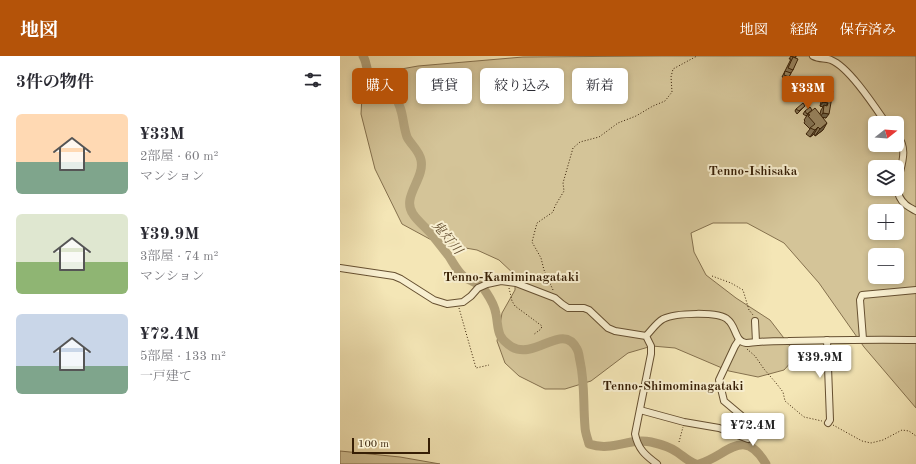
<!DOCTYPE html>
<html lang="ja">
<meta charset="utf-8">
<style>
body{margin:0;font-family:"Old Standard TT","Noto Serif JP",serif;background:#f7f7f7;color:#2b2b33;height:100vh;display:flex;flex-direction:column;font-size:15px;white-space:nowrap}
*{box-sizing:border-box;margin:0}
p{font-size:13px;color:#7c7c81}
.icon{flex:none;width:22px;height:22px;fill:none;stroke:currentColor;stroke-width:2;stroke-linecap:round;stroke-linejoin:round}
.map{position:relative;flex:1;overflow:hidden}
.drawer{display:flex;flex-direction:column;background:#fff;width:340px}
.drawer>*{flex:none}
.top-card{position:absolute;left:12px;top:12px;width:380px;height:36px;display:flex;gap:8px}
.needle{width:26px;rotate:73deg}
.controls{position:absolute;left:528px;top:60px;display:grid;gap:8px}
.controls a{display:grid;place-items:center;width:36px;height:36px;border-radius:6px;background:#fff;box-shadow:0 2px 6px #0003;font-size:20px}
.scale{position:absolute;left:12px;bottom:10px;width:78px;box-sizing:border-box;padding-left:4px;border:2px solid #361e05;border-top:0;font-size:11px;line-height:14px;white-space:nowrap;color:#361e05;-webkit-text-stroke:3px #f8efd0;paint-order:stroke}
.price{position:absolute;translate:-50% -34px;padding:0 9px;border-radius:4px;background:#fff;color:#222;font-size:13px;line-height:26px;filter:drop-shadow(0 1px 2px #0008)}
.price::after{content:'';position:absolute;left:50%;top:24px;width:12px;height:9px;margin-left:-6px;background:inherit;clip-path:polygon(0 0,100% 0,50% 100%)}
.price.active{background:#b45309;color:#fff}
ul{padding:0;list-style:none}
li{display:flex;align-items:center;gap:12px;height:100px;padding:0 16px}
li span{display:grid;place-items:center;flex:none;width:112px;height:80px;border-radius:6px;color:#555}
li>.icon{margin-inline-start:auto}
span .icon{width:48px;height:48px;fill:#fffc;stroke-width:1}
li b{font-size:17px}
h2{display:flex;justify-content:space-between;align-items:center;height:48px;padding:0 16px;font-size:17px}
.tag{padding:0 14px;border-radius:6px;background:#fff;box-shadow:0 2px 6px #0003;font-size:14px;line-height:36px}
.tag.active{background:#b45309;color:#fff}
header{display:flex;align-items:center;gap:24px;box-sizing:border-box;height:56px;padding:0 20px;background:#b45309;color:#fff}
header strong{font-size:19px}
nav{display:flex;gap:22px;margin-inline-start:auto;font-size:14px}
main{display:flex;flex:1;min-height:0}
.map>svg:first-child{display:block}
.green{fill:#d4c498;stroke:#85714e;fill-rule:evenodd}
.lines{fill:none;stroke-linecap:round;stroke-linejoin:round}
.river{stroke:#b3a27a;stroke-width:9}
.minor-casing{stroke:#665031;stroke-width:8}
.path{stroke:#361e05;stroke-width:1;stroke-dasharray:1 2;stroke-linecap:butt}
.minor{stroke:#f8efd0;stroke-width:6}
.wall{fill:#847353;stroke:#361e05}
.shaded-wall{fill:#6b5e44;stroke:#361e05}
.building{fill:#998661;stroke:#361e05}
.labels{text-anchor:middle;stroke-width:4;stroke-linejoin:round;paint-order:stroke}
.neighbourhood-label{font-size:13px;font-weight:bold;fill:#361e05;stroke:#f8efd0}
.water-label{font-size:13px;font-style:italic;fill:#624c2e;stroke:#f8efd0}
</style>
<header>
<strong>地図</strong>
<nav><a>地図</a><a>経路</a><a>保存済み</a></nav>
</header>
<main>
<section class="drawer">
<h2>3件の物件<svg class="icon" aria-label="filters" viewBox="0 0 24 24"><path d="M4 7h16M4 17h16"/><circle cx="9" cy="7" r="2"/><circle cx="15" cy="17" r="2"/></svg></h2>
<ul>
<li><span style="background:linear-gradient(#ffd9b3 60%,#7fa58c 0)"><svg class="icon" aria-label="home" viewBox="0 0 24 24"><path d="M3 11l9-7 9 7M6 9v11h12V9"/></svg></span><div><b>¥33M</b><p>2部屋 · 60 m²</p><p>マンション</p></div></li>
<li><span style="background:linear-gradient(#dfe7d0 60%,#8fb573 0)"><svg class="icon" aria-label="home" viewBox="0 0 24 24"><path d="M3 11l9-7 9 7M6 9v11h12V9"/></svg></span><div><b>¥39.9M</b><p>3部屋 · 74 m²</p><p>マンション</p></div></li>
<li><span style="background:linear-gradient(#c9d6e8 65%,#7fa58c 0)"><svg class="icon" aria-label="home" viewBox="0 0 24 24"><path d="M3 11l9-7 9 7M6 9v11h12V9"/></svg></span><div><b>¥72.4M</b><p>5部屋 · 133 m²</p><p>一戸建て</p></div></li>
</ul>
</section>
<div class="map">
<svg width="576" height="408" viewBox="0 0 576 408">
<rect width="100%" height="100%" fill="#f4e6b6"/>
<filter id="stains"><feTurbulence type="fractalNoise" baseFrequency=".005" numOctaves="4"/><feColorMatrix values="0 0 0 0 .2 0 0 0 0 .09 0 0 0 0 .02 0 0 0 .5 -.17"/></filter>
<radialGradient id="worn" r=".72"><stop offset=".6" stop-color="#630" stop-opacity="0"/><stop offset="1" stop-color="#630" stop-opacity=".3"/></radialGradient>
<!-- green -->
<g class="green">
<path d="M321,0H576V352L524,291L479,227L444,187L407,167H373L351,177L354,196L366,219L396,242L430,264L450,290L453,304L444,314L418,321L389,315L335,292L312,290L288,297L251,325L225,333H205L179,320L165,307L157,285L162,257L175,234V219L159,204L137,194L97,187L62,168L35,113L21,58L22,40L31,25L50,15L78,10L183,1ZM535,67H557V89H535ZM535,111H557V133H535ZM535,155H557V177H535ZM535,199H557V221H535Z"/>
<path d="M0,395L60,401L100,408H0Z"/>
</g>
<g class="lines">
<!-- river -->
<g class="river">
<path d="M23,0C27,6 26,14 30,20C35,30 48,32 55,41C64,54 62,67 67,81C71,89 79,94 81,104C85,123 61,141 73,158C78,166 87,172 93,180C98,186 103,193 108,199C113,206 117,215 124,221C132,226 141,227 146,236C150,242 155,251 156,258C159,274 156,281 172,291C196,304 223,265 237,293C239,296 239,301 240,305C245,327 243,348 245,371C245,377 248,383 249,388C273,396 290,381 311,386C320,388 330,391 337,396C343,400 349,406 356,408"/>
<path d="M359,408C387,400 403,369 426,408"/>
</g>
<!-- minor casing -->
<g class="minor-casing">
<g id="minor">
<path d="M473,0C480,4 485,1 491,4C509,11 535,51 546,67"/>
<path d="M557,79C576,102 544,129 565,148C568,151 573,153 576,155"/>
<path d="M0,212L54,220L61,223L94,244L107,248L123,246L131,240L138,232L147,228L161,225L176,227L215,242L222,248L228,252H244L249,254L268,272L275,275L306,280L311,290V298L295,378C298,393 305,399 317,408"/>
<path d="M415,265L416,286"/>
<path d="M306,280C312,274 316,267 323,263C335,257 379,255 388,264C396,270 395,286 406,287C410,287 414,286 418,286C428,285 438,285 448,285C491,284 533,283 576,284"/>
<path d="M523,283L520,244L522,239L576,234"/>
<path d="M487,284L490,364L488,367"/>
<path d="M300,354L344,366L379,372L408,383L412,370L409,366L384,345L379,324L395,290L399,284"/>
</g>
</g>
<!-- path -->
<g class="path">
<path d="M372,220L391,227L403,234L409,254L413,259"/>
<path d="M169,232L172,245L175,250L202,270L201,273L193,279"/>
<path d="M213,234L204,214L201,202L192,186L197,167L213,156L215,150L224,135L223,127L233,92L240,86L259,81L278,67L296,60L313,50L325,45L332,36L331,21L333,13L357,0"/>
<path d="M119,252L136,312L149,309"/>
<path d="M407,293L415,300L424,313L436,327L443,336L445,345L464,361L482,365"/>
<path d="M493,369L522,385L531,387L543,384L562,374L569,375L576,380"/>
<path d="M339,386L343,371"/>
</g>
<!-- minor -->
<use href="#minor" class="minor"/>
</g>
<!-- wall -->
<g class="wall">
<path d="M451,0H456L453,14L447,23L442,21L451,3H449Z"/>
<path d="M486,33L493,35L486,62L483,61V74L475,80L474,78L470,81L466,78L470,73L464,67L465,65L464,64L468,58L466,60L463,58L465,55L471,56L480,58L481,54L483,51L480,50L483,38Z"/>
<path d="M465,50L457,58L455,55L456,53Z"/>
</g>
<!-- shaded-wall -->
<g class="shaded-wall">
<path d="M483,46L488,47L485,51L484,49L483,51L480,50Z"/>
<path d="M483,57L489,58L486,62L480,61Z"/>
<path d="M487,67L483,74L475,80L480,73Z"/>
<path d="M478,71L474,78L470,81L475,74Z"/>
</g>
<!-- building -->
<g class="building">
<path d="M451,0H456L455,2Z"/>
<path d="M453,1L458,3L453,14L448,12Z"/>
<path d="M445,15L451,17L449,21L444,19Z"/>
<path d="M486,33L493,35L489,58L483,57L484,49L487,50L488,47L483,46Z"/>
<path d="M463,47L465,50L459,55L456,53Z"/>
<path d="M470,51L472,54L467,58L465,55Z"/>
<path d="M475,52L487,67L480,73L478,71L475,74L470,72L475,68L468,60L470,59L468,58Z"/>
</g>
<g class="labels">
<!-- neighbourhood labels -->
<g class="neighbourhood-label">
<text x="413" y="119">Tenno-Ishisaka</text>
<text x="171" y="225">Tenno-Kamiminagataki</text>
<text x="333" y="334">Tenno-Shimominagataki</text>
</g>
<!-- water labels -->
<g class="water-label">
<text transform="translate(108 181) rotate(50)" y="5">鬼灯川</text>
</g>
</g>
<rect width="100%" height="100%" filter="url(#stains)"/>
<rect width="100%" height="100%" fill="url(#worn)"/>
</svg>
<div class="controls">
<a><svg class="needle" viewBox="-14 -14 28 28"><path d="M0-13l5 13h-10z" fill="#e53935"/><path d="M0 13l5-13h-10z" fill="#7c7c81"/></svg></a>
<a><svg class="icon" aria-label="layers" viewBox="0 0 24 24"><path d="M12 4l9 5-9 5-9-5zM3 14l9 5 9-5"/></svg></a>
<a>+</a>
<a>−</a>
</div>
<div class="scale">100 m</div>
<b class="price active" style="left:468px;top:54px">¥33M</b>
<b class="price" style="left:480px;top:323px">¥39.9M</b>
<b class="price" style="left:413px;top:391px">¥72.4M</b>
<div class="top-card">
<a class="tag active">購入</a>
<a class="tag">賃貸</a>
<a class="tag">絞り込み</a>
<a class="tag">新着</a>
</div>
</div>
</main>
